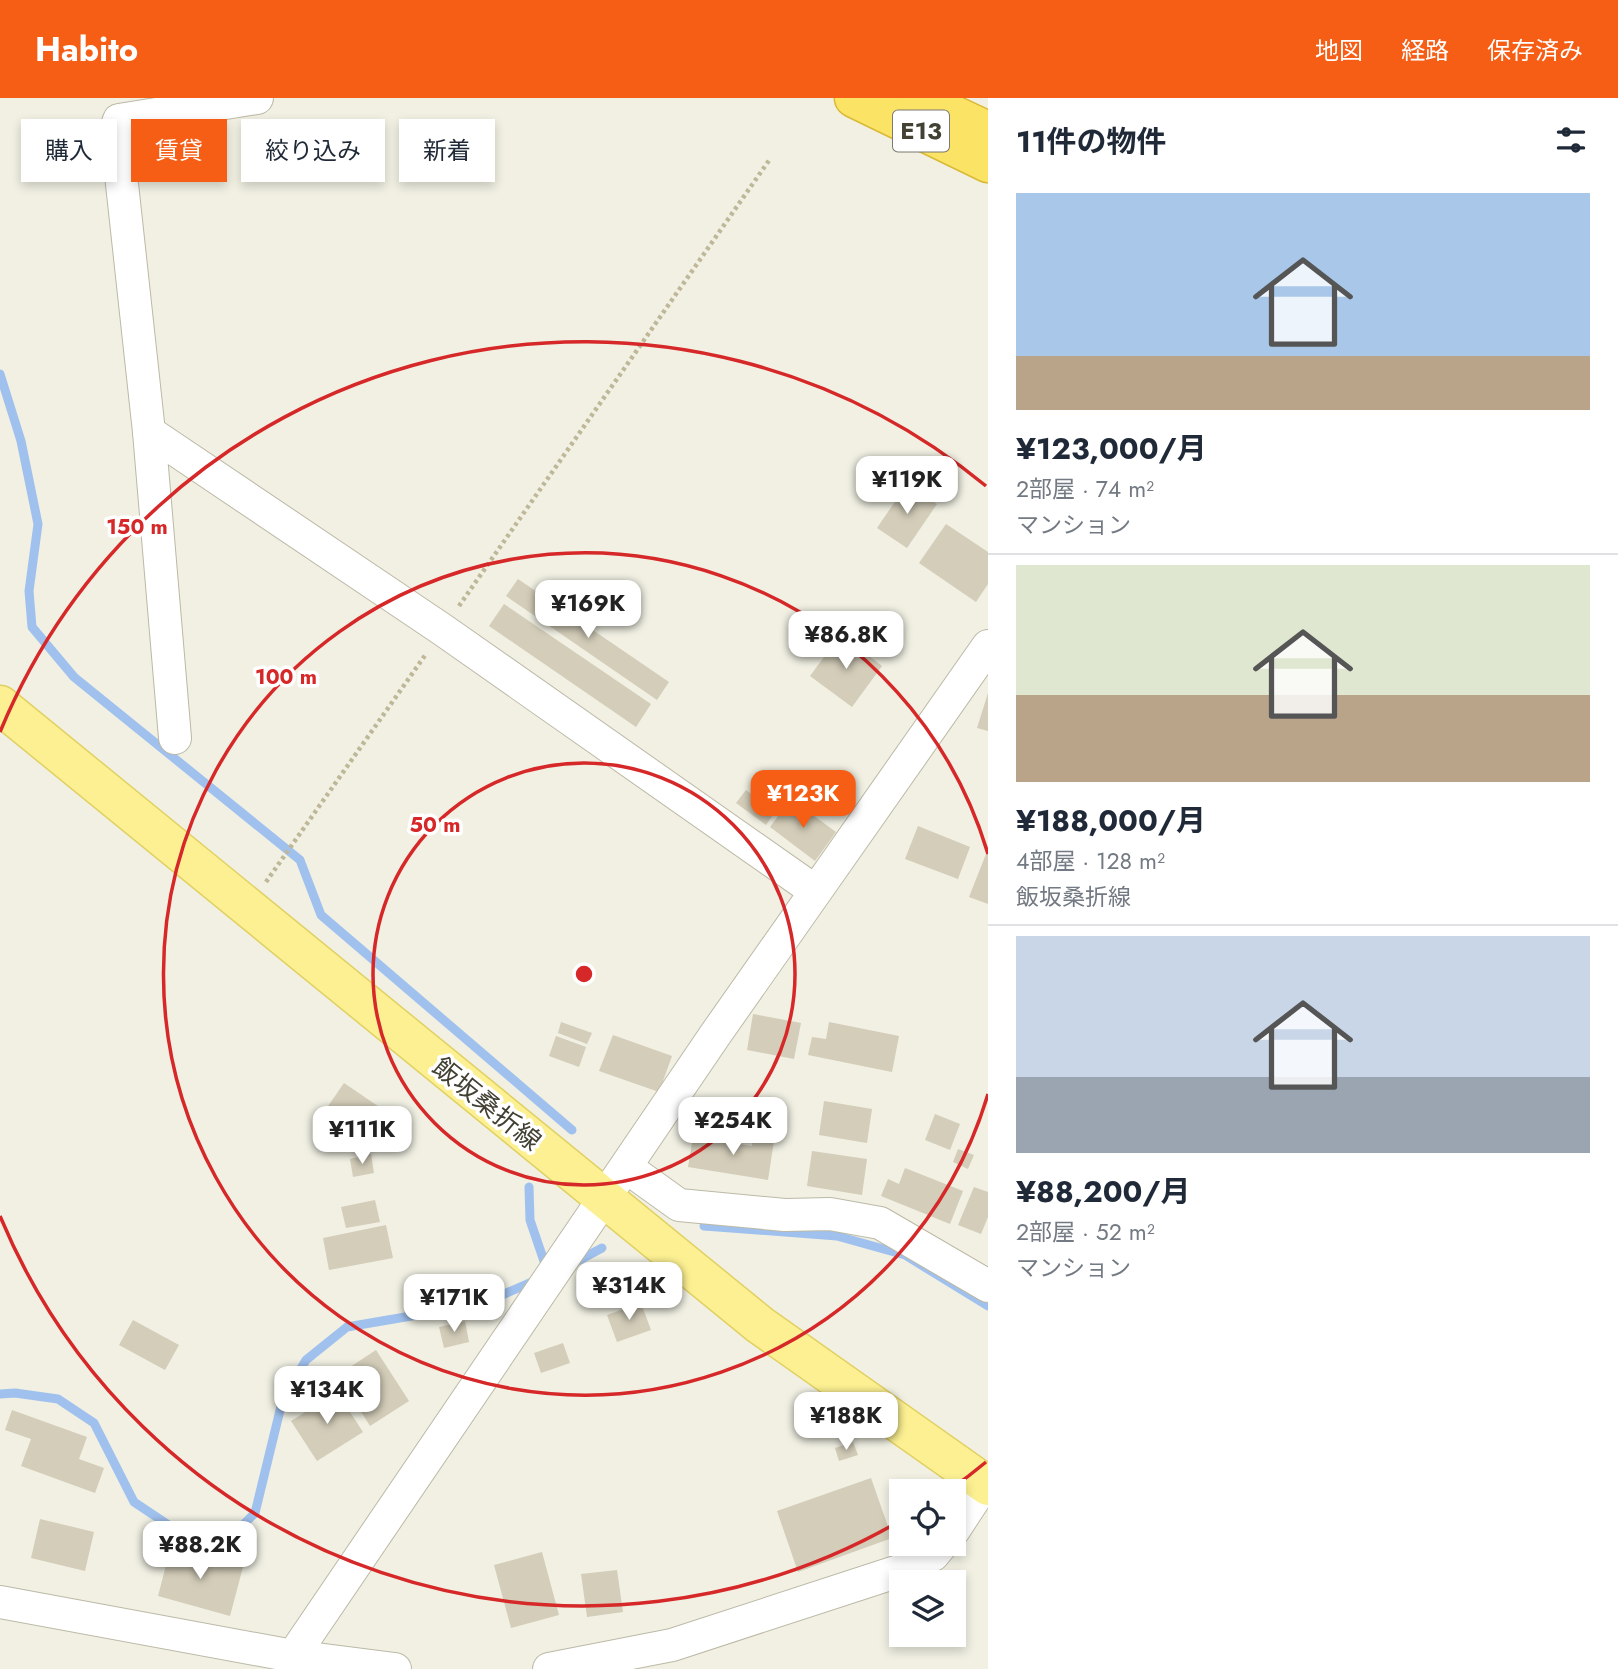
<!DOCTYPE html>
<html lang="ja">
<meta charset="utf-8">
<style>
body{margin:0;font-family:Jost,"Noto Sans JP",sans-serif;background:#f6f6f7;color:#1f2937;height:100vh;display:flex;flex-direction:column;font-size:26px;white-space:nowrap}
*{box-sizing:border-box;margin:0}
p{font-size:23px;color:#747a83}
.icon{flex:none;width:38px;height:38px;fill:none;stroke:currentColor;stroke-width:2;stroke-linecap:round;stroke-linejoin:round}
.map{position:relative;flex:1;overflow:hidden}
.panel{display:flex;flex-direction:column;background:#fff;width:630px}
.panel>*{flex:none}
.top-card{position:absolute;left:21px;top:21px;width:665px;height:63px;display:flex;gap:14px}
.buttons{position:absolute;left:889px;top:1381px;display:grid;gap:14px}
.buttons a{display:grid;place-items:center;width:77px;height:77px;border-radius:0px;background:#fff;box-shadow:0 4px 10px #0003;font-size:35px}
.price{position:absolute;translate:-50% -60px;padding:0 16px;border-radius:14px;background:#fff;color:#222;font-size:23px;line-height:46px;filter:drop-shadow(0 2px 4px #0008)}
.price::after{content:'';position:absolute;left:50%;top:42px;width:21px;height:16px;margin-left:-10px;background:inherit;clip-path:polygon(0 0,100% 0,50% 100%)}
.price.current{background:#f65e16;color:#fff}
ul{padding:0;list-style:none}
li{display:grid;align-content:center;gap:14px;height:371px;padding:0 28px}
li+li{border-top:2px solid #e0e1e3}
li span{display:grid;place-items:center;height:217px;border-radius:0px;color:#555}
li>.icon{margin-inline-start:auto}
span .icon{width:126px;height:126px;fill:#fffc;stroke-width:1}
li b{font-size:30px}
h2{display:flex;justify-content:space-between;align-items:center;height:84px;padding:0 28px;font-size:30px}
.tag{padding:0 24px;border-radius:0px;background:#fff;box-shadow:0 4px 10px #0003;font-size:24px;line-height:63px}
.tag.current{background:#f65e16;color:#fff}
header{display:flex;align-items:center;gap:42px;box-sizing:border-box;height:98px;padding:0 35px;background:#f65e16;color:#fff}
header strong{font-size:33px}
nav{display:flex;gap:38px;margin-inline-start:auto;font-size:24px}
main{display:flex;flex:1;min-height:0}
.map>svg:first-child{display:block}
.lines{fill:none;stroke-linecap:round;stroke-linejoin:round}
.stream{stroke:#a0c1ee;stroke-width:9}
.building{fill:#d3cdb9}
.minor-casing{stroke:#bcb9a6;stroke-width:34}
.major-casing{stroke:#e1d062;stroke-width:41}
.highway-casing{stroke:#dab935;stroke-width:41}
.path{stroke:#beb798;stroke-width:4.5;stroke-dasharray:3.5 3.5;stroke-linecap:butt}
.minor{stroke:#fff;stroke-width:32}
.major{stroke:#fcf092;stroke-width:38}
.highway{stroke:#fbe365;stroke-width:38}
.ring{fill:none;stroke:#d62828;stroke-width:3.5}
.labels{text-anchor:middle;stroke-width:7;stroke-linejoin:round;paint-order:stroke}
.shield{fill:#fff;stroke:#7b7971;stroke-width:2}
.shield-label{font-size:24px;font-weight:bold;fill:#434034}
.street-label{font-size:26px;fill:#434034;stroke:#fff}
.centre{fill:#d62828;stroke:#fff;stroke-width:3.5}
.ring-label{font-size:21px;text-anchor:middle;font-weight:bold;fill:#d62828;stroke:#fff;stroke-width:7;stroke-linejoin:round;paint-order:stroke}
</style>
<header>
<strong>Habito</strong>
<nav><a>地図</a><a>経路</a><a>保存済み</a></nav>
</header>
<main>
<div class="map">
<svg width="988" height="1571" viewBox="0 0 988 1571">
<rect width="100%" height="100%" fill="#f1f0e3"/>
<g class="lines">
<!-- stream -->
<g class="stream">
<path d="M0,276L21,343L38,426L29,493L32,529L74,579L300,762L321,817L572,1032"/>
<path d="M529,1089L530,1122L547,1172"/>
<path d="M704,1128L837,1138L905,1157L988,1208"/>
<path d="M574,1165L602,1150"/>
<path d="M0,1296L15,1295L58,1301L94,1325L134,1404L176,1432L209,1439L236,1434L255,1415L283,1300L306,1262L347,1229L481,1206L539,1181"/>
</g>
</g>
<!-- building -->
<g class="building">
<path d="M907,386L937,406L907,450L877,430Z"/>
<path d="M946,426L988,454V486L976,504L919,465Z"/>
<path d="M518,481L669,584L657,602L506,498Z"/>
<path d="M504,506L651,606L636,629L489,528Z"/>
<path d="M841,536L882,568L852,609L810,578Z"/>
<path d="M988,595V633L977,630Z"/>
<path d="M746,692L775,714L766,727L736,705Z"/>
<path d="M791,701L836,734L815,763L770,729Z"/>
<path d="M918,728L970,749L958,781L905,761Z"/>
<path d="M988,751V806L969,799Z"/>
<path d="M753,916L801,925L794,961L747,952Z"/>
<path d="M561,924L592,935L587,946L558,935Z"/>
<path d="M829,924L899,938L892,974L808,957L812,939L826,941Z"/>
<path d="M613,937L672,958L659,994L599,973Z"/>
<path d="M556,938L586,949L579,969L549,958Z"/>
<path d="M344,985L394,1019L373,1048L324,1014Z"/>
<path d="M824,1003L872,1011L867,1045L819,1037Z"/>
<path d="M935,1016L960,1026L950,1052L925,1042Z"/>
<path d="M693,1039L752,1048L753,1040L774,1043L768,1082L688,1069Z"/>
<path d="M958,1051L974,1057L968,1071L953,1064Z"/>
<path d="M812,1053L867,1061L862,1097L807,1088Z"/>
<path d="M371,1056L374,1075L353,1079L350,1061Z"/>
<path d="M905,1070L963,1093L950,1126L881,1098L888,1081L899,1086Z"/>
<path d="M974,1089L988,1094V1119L981,1136L958,1127Z"/>
<path d="M375,1102L380,1124L346,1130L341,1109Z"/>
<path d="M386,1127L393,1160L329,1172L323,1140Z"/>
<path d="M641,1205L651,1232L617,1244L607,1217Z"/>
<path d="M133,1222L179,1247L165,1272L119,1247Z"/>
<path d="M465,1223L469,1244L444,1250L439,1229Z"/>
<path d="M563,1245L570,1265L541,1275L534,1255Z"/>
<path d="M376,1252L409,1303L370,1328L338,1277Z"/>
<path d="M337,1294L363,1334L317,1363L291,1323Z"/>
<path d="M12,1312L87,1339L79,1361L104,1370L95,1395L21,1368L31,1341L5,1332Z"/>
<path d="M853,1344L858,1357L839,1363L835,1350Z"/>
<path d="M871,1380L892,1440L798,1474L777,1413Z"/>
<path d="M40,1421L94,1434L85,1473L31,1460Z"/>
<path d="M171,1448L243,1469L230,1518L158,1498Z"/>
<path d="M542,1454L559,1517L511,1530L494,1467Z"/>
<path d="M617,1472L623,1514L587,1519L581,1476Z"/>
</g>
<g class="lines">
<!-- minor casing -->
<g class="minor-casing">
<g id="minor">
<path d="M149,334L443,532L815,793"/>
<path d="M175,640L149,334L116,31L119,22L257,0"/>
<path d="M626,1069L679,1107L785,1117L830,1116L880,1125L988,1188"/>
<path d="M954,1432L984,1386"/>
<path d="M0,1504L293,1558L395,1571"/>
<path d="M293,1558L715,937L988,548"/>
<path d="M549,1571L672,1547L899,1473L933,1457L942,1446"/>
</g>
</g>
<!-- major casing -->
<g class="major-casing">
<path id="major" d="M0,607L760,1227L988,1388"/>
</g>
<!-- highway casing -->
<g class="highway-casing">
<g id="highway">
<path d="M854,0L988,65"/>
<path d="M917,0L988,33"/>
</g>
</g>
<!-- path -->
<g class="path">
<path d="M459,508L770,61"/>
<path d="M266,784L426,556"/>
</g>
<!-- minor -->
<use href="#minor" class="minor"/>
<!-- major -->
<use href="#major" class="major"/>
<!-- highway -->
<use href="#highway" class="highway"/>
</g>
<!-- distance rings -->
<g class="ring">
<circle cx="584" cy="876" r="211"/>
<path d="M988 996A421 421 0 1 1 988 756"/>
<path d="M986 1364A632 632 0 0 1 951 1391M900 1423A632 632 0 0 1 0 1118M0 634A632 632 0 0 1 986 388"/>
</g>
<g class="labels">
<!-- shield labels -->
<rect class="shield" x="893" y="12.5" width="56" height="41" rx="5"/>
<g class="shield-label">
<text x="921" y="41">E13</text>
</g>
<!-- street labels -->
<g class="street-label">
<text transform="translate(487 1006) rotate(39)" y="9">飯坂桑折線</text>
</g>
</g>
<circle cx="584" cy="876" r="10" class="centre"/>
<g class="ring-label">
<text x="137" y="436">150 m</text>
<text x="286" y="586">100 m</text>
<text x="435" y="734">50 m</text>
</g>
</svg>
<div class="buttons">
<a><svg class="icon" aria-label="locate" viewBox="0 0 24 24"><circle cx="12" cy="12" r="6"/><path d="M12 2v4M12 18v4M2 12h4M18 12h4"/></svg></a>
<a><svg class="icon" aria-label="layers" viewBox="0 0 24 24"><path d="M12 4l9 5-9 5-9-5zM3 14l9 5 9-5"/></svg></a>
</div>
<b class="price" style="left:907px;top:418px">¥119K</b>
<b class="price" style="left:588px;top:542px">¥169K</b>
<b class="price" style="left:846px;top:573px">¥86.8K</b>
<b class="price current" style="left:803px;top:732px">¥123K</b>
<b class="price" style="left:733px;top:1059px">¥254K</b>
<b class="price" style="left:362px;top:1068px">¥111K</b>
<b class="price" style="left:629px;top:1224px">¥314K</b>
<b class="price" style="left:454px;top:1236px">¥171K</b>
<b class="price" style="left:327px;top:1328px">¥134K</b>
<b class="price" style="left:846px;top:1354px">¥188K</b>
<b class="price" style="left:200px;top:1483px">¥88.2K</b>
<div class="top-card">
<a class="tag">購入</a>
<a class="tag current">賃貸</a>
<a class="tag">絞り込み</a>
<a class="tag">新着</a>
</div>
</div>
<section class="panel">
<h2>11件の物件<svg class="icon" aria-label="filters" viewBox="0 0 24 24"><path d="M4 7h16M4 17h16"/><circle cx="9" cy="7" r="2"/><circle cx="15" cy="17" r="2"/></svg></h2>
<ul>
<li><span style="background:linear-gradient(#a9c7e8 75%,#b9a48a 0)"><svg class="icon" aria-label="home" viewBox="0 0 24 24"><path d="M3 11l9-7 9 7M6 9v11h12V9"/></svg></span><div><b>¥123,000/月</b><p>2部屋 · 74 m²</p><p>マンション</p></div></li>
<li><span style="background:linear-gradient(#dfe7d0 60%,#b9a48a 0)"><svg class="icon" aria-label="home" viewBox="0 0 24 24"><path d="M3 11l9-7 9 7M6 9v11h12V9"/></svg></span><div><b>¥188,000/月</b><p>4部屋 · 128 m²</p><p>飯坂桑折線</p></div></li>
<li><span style="background:linear-gradient(#c9d6e8 65%,#9aa5b1 0)"><svg class="icon" aria-label="home" viewBox="0 0 24 24"><path d="M3 11l9-7 9 7M6 9v11h12V9"/></svg></span><div><b>¥88,200/月</b><p>2部屋 · 52 m²</p><p>マンション</p></div></li>
</ul>
</section>
</main>
